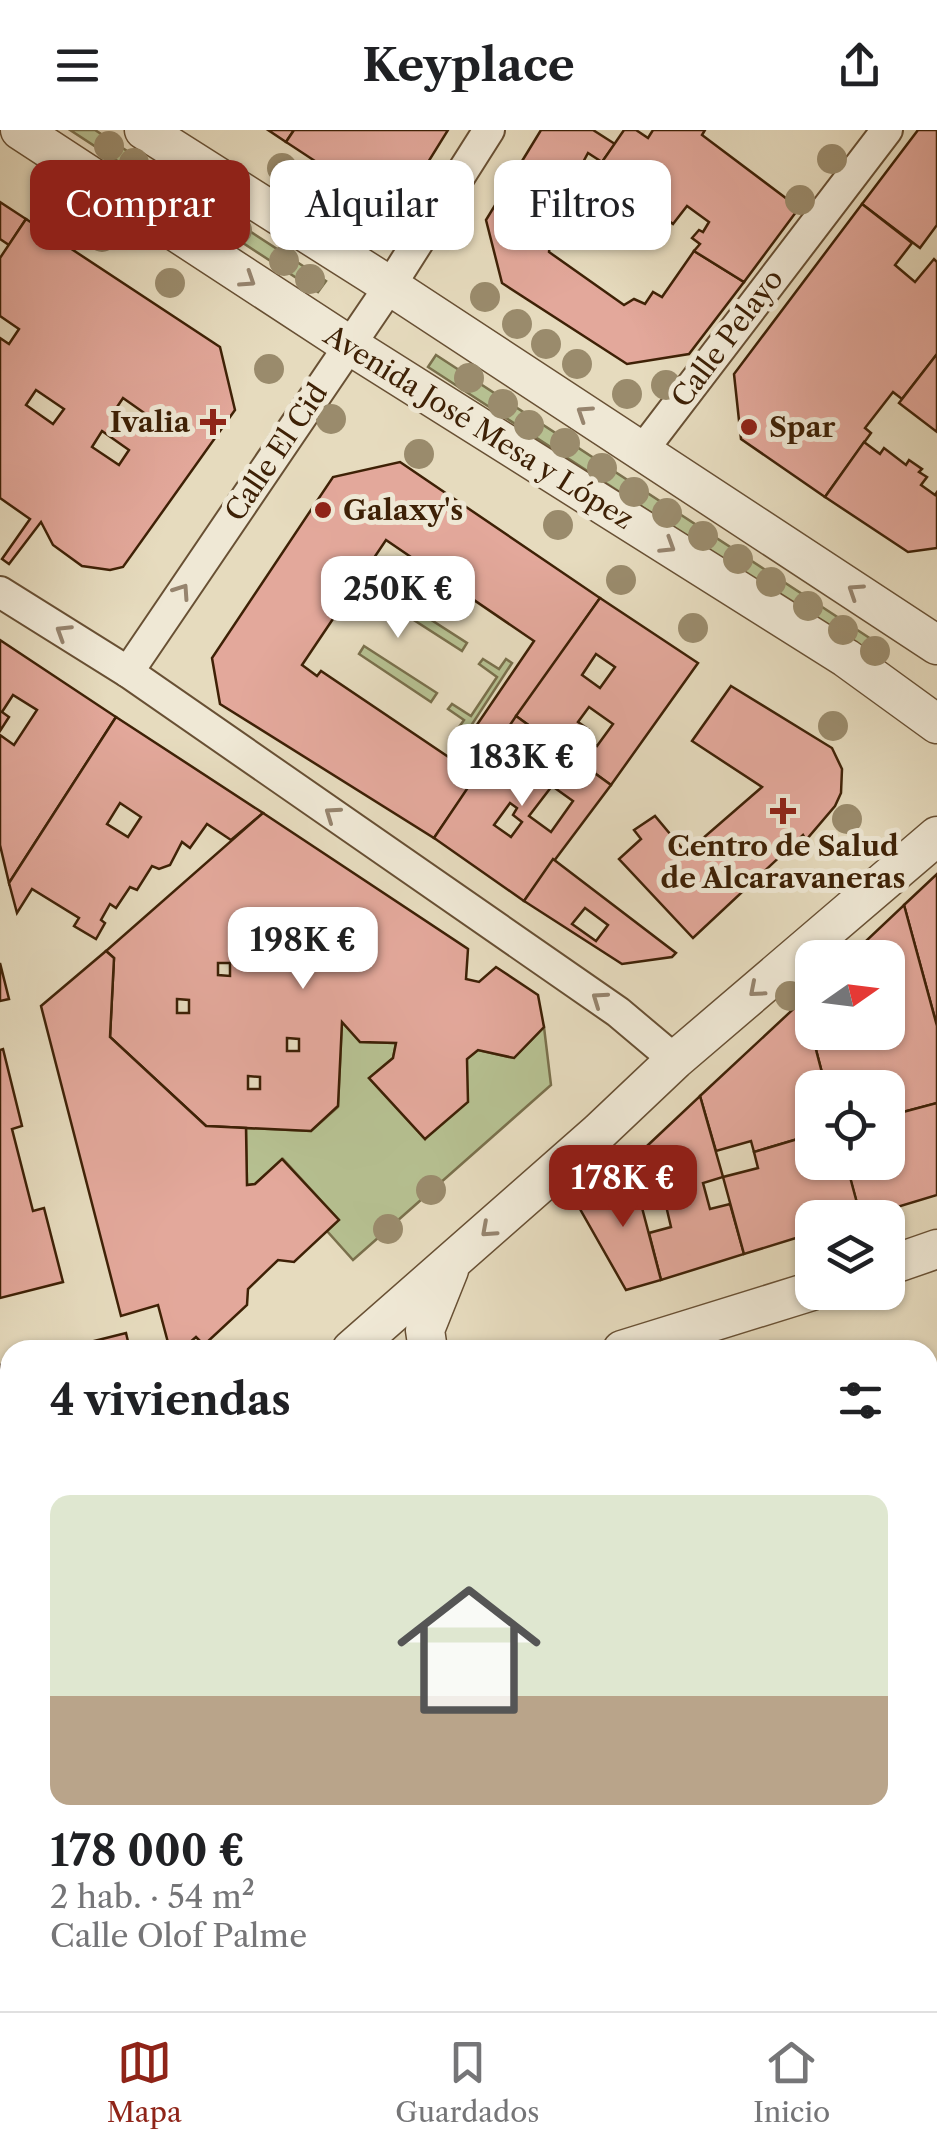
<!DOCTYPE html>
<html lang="es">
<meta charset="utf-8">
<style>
body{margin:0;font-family:"Libre Caslon Text",serif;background:#f6f6f6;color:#202124;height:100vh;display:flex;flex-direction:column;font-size:38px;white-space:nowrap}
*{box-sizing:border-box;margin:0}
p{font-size:32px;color:#757577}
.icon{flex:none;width:55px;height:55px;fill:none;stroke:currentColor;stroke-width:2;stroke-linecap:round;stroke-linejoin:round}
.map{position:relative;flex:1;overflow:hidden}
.details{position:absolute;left:0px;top:1210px;width:938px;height:672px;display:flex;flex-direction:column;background:#fff;border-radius:30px 30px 0 0;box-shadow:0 2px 8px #0004}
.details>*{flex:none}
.banner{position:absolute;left:30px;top:30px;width:878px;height:90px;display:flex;gap:20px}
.needle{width:65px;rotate:76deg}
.fabs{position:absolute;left:795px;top:810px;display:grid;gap:20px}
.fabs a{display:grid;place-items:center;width:110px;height:110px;border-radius:20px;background:#fff;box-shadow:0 2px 8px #0004;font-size:50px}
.price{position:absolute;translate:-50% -85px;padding:0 22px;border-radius:20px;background:#fff;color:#222;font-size:32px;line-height:65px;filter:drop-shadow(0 2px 5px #0008)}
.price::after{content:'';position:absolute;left:50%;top:60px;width:30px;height:22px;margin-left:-15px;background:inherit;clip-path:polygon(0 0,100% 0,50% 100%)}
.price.selected{background:#8f2418;color:#fff}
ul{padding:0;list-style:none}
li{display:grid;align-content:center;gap:20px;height:530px;padding:0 50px}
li+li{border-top:2px solid #e0e0e0}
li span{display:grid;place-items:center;height:310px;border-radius:20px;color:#555}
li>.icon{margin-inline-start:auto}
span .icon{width:180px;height:180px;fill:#fffc;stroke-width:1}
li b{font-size:42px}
h2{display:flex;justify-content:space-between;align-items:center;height:120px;padding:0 50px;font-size:42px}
.chip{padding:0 35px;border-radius:20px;background:#fff;box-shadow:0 2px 8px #0004;font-size:35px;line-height:90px}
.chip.selected{background:#8f2418;color:#fff}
header{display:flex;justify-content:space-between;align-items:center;height:130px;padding:0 50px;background:#fff;font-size:45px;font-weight:700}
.tab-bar{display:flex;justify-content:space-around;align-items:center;height:140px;border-top:2px solid #e0e0e0;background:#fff;font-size:28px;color:#757577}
.tab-bar a{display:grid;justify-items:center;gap:5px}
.tab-bar .selected{color:#8f2418}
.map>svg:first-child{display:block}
.green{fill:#b6c091;stroke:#7a704c;stroke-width:2.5}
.building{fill:#e3a89b;stroke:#3e2106;stroke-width:2.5;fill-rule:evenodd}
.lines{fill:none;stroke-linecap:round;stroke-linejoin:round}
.minor-casing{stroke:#685034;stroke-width:34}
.tertiary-casing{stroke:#685034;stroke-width:41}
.minor{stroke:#efe8d5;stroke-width:30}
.tertiary{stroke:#efe8d5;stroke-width:38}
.tree{fill:#9a8b6c}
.oneway{stroke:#96846e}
.poi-dot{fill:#8f2418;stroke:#efe8d5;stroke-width:4}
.labels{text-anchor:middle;stroke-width:10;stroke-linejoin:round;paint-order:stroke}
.street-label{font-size:28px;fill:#3e2106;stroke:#efe8d5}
.poi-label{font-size:28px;font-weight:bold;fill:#3e2106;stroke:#efe8d5;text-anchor:start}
</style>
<header><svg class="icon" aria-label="menu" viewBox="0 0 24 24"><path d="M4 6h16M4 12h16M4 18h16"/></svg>Keyplace<svg class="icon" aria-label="share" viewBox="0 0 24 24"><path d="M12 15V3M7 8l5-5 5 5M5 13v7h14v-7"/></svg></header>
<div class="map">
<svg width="937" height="1881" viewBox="0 0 937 1881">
<rect width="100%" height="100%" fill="#e6dbbe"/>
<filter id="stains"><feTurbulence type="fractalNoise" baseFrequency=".002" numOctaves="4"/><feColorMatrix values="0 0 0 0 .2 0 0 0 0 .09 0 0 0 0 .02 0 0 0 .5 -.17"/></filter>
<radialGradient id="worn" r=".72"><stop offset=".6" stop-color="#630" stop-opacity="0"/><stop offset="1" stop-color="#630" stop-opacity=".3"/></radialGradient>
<!-- green -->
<g class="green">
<path d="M70,0H95L326,151L318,162Z"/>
<path d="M436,225L888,520L880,532L428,237Z"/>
<path d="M394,466L467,513L462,521L389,474Z"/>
<path d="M364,516L437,563L431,572L359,524Z"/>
<path d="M483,529L499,539L506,529L512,533L465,605L457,600L464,590L448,579L452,574L471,586L497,547L479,534Z"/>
<path d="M342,892L360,912L396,913L393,928L369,948L425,1009L467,929L478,920L514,928L544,897L551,955L353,1130L327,1101L338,1089L283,1029L255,1054L247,1055L246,998L311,1001L338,977Z"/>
<path d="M10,1475V1525L0,1529V1479Z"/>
<path d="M8,1840L10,1872L16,1873L19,1881H0V1842Z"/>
</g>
<!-- building -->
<g class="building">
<path d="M268,0H294L286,12Z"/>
<path d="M294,0H448L422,42L359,60L286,12Z"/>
<path d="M541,0H593L615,14L602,32L588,23L544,105L550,113L549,122L624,175L634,169L645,174L653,162L662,167L694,121L744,152L689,224L627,234L502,153L486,90Z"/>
<path d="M624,0H636L648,8L653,0H705L702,5L799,78L744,152L694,121L700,114L692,108L699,100L703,102L709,92L687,76L673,94L608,45L602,32Z"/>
<path d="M918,0H937V95L920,118L862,74Z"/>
<path d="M0,72L26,89L9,115L0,109Z"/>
<path d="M862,74L912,113L895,135L915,152L934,129L937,132V224L902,269L893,262L865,298L871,303L825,367L741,309L734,244Z"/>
<path d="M26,89L220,217L235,280L123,437L110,440L82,436L53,415L41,392L9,434L2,429L30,389L0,368V208L9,214L19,199L0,186V128ZM36,260L64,279L53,294L26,275ZM123,268L150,287L140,302L113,283ZM102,301L129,320L119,335L92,317Z"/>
<path d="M937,224V302L899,273Z"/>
<path d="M864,312L880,324L884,318L906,335L909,330L922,339L919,342L927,347L921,355L935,365L937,362V418L908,422L825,367Z"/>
<path d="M400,332L600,468L434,708L220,574L212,528L333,347ZM386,410L534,511L453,630L321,541L317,546L302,535Z"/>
<path d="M600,468L698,533L611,655L516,586ZM596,524L615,537L600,558L582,545ZM589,577L613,594L597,616L583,606L588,599L578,592Z"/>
<path d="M0,510L116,587L9,753L0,715V605L14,615L37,580L13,565L2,582L9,587L0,601Z"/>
<path d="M731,556L832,618L842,639L841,663L835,676L806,710L803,705L693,808L619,729L641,709L634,700L655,686L686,723L762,657L692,611Z"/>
<path d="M516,586L611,655L524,771L434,708ZM552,656L573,671L551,702L529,686ZM510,673L517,678L513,685L522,692L511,707L494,695Z"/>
<path d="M116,587L263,683L231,710L207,694L190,718L182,712L170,735L159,739L152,736L137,760L130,757L116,778L110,774L101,790L105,793L96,809L74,796L79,788L32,759L17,783L9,753ZM120,673L141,687L128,707L107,694Z"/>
<path d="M263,683L468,819L466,849L479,852L496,837L538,865L544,897L514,928L478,920L467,929L468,972L425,1009L369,948L393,928L396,913L360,912L342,892L338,976L311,1001L206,996L110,907L114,828L106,821ZM218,833H230V846L218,845ZM177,869L189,870V883H177ZM287,908L299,909V921H287ZM248,946L260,947V959H248Z"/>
<path d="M553,729L676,823L672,827L622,834L524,771ZM585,778L608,795L596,811L572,794Z"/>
<path d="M937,744V896L904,775Z"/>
<path d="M904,775L937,896V973L888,986V958H826L803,870L812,861V902H888V828H848Z"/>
<path d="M106,821L114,828L110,907L206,996L246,998L247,1055L255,1054L282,1029L339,1090L294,1132L278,1130L248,1159L247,1175L204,1215L196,1207L181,1220H170L158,1175L121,1186L41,876Z"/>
<path d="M0,833L9,869L0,871Z"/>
<path d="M803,870L826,958H812V990L798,995L801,1008L754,1022L751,1011L716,1021L700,966Z"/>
<path d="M3,919L22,996L12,999L33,1081L44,1078L63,1152L0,1168V920Z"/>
<path d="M700,966L723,1047L703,1053L710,1079L730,1074L744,1124L661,1150L649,1103L671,1097L664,1067L641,1074L630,1032Z"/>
<path d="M937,973V1065L861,1088L848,1041L868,1035L867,1032H888V986Z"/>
<path d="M801,1008L805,1022L812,1021V1032H846L861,1088H812V1103L744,1124L723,1047L758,1038L754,1022Z"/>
<path d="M630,1032L661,1150L626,1160L580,1079Z"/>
<path d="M126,1203L130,1220H58Z"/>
<path d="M10,1232V1319H0V1235Z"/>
<path d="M937,1274V1477L928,1480V1277Z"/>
<path d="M937,1510V1692L928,1695V1512Z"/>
<path d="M937,1811V1881H871L869,1872H928V1814Z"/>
<path d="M0,1816L8,1840L0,1842Z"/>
<path d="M85,1872H194L162,1881H88Z"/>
<path d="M194,1872H225L227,1881H183L182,1876Z"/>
<path d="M248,1872H321L323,1881H227L226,1878Z"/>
<path d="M321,1872H392L365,1881H323Z"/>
<path d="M739,1872H772L784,1881H712Z"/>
</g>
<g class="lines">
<!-- minor casing -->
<g class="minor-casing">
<g id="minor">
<path d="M642,321L887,0"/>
<path d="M0,462L128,542L618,882L675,930"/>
<path d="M128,542L390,156L489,0"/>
<path d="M928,1255L937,1251"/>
<path d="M0,1564L10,1561"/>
<path d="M0,1725L10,1761"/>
<path d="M928,1758L937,1755"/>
<path d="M40,1872L43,1881"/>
<path d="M424,1872L426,1881"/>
<path d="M827,1872L829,1881"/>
<path d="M532,1881L559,1872"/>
</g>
</g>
<!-- tertiary casing -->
<g class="tertiary-casing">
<g id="tertiary">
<path d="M20,0L349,215L846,528L937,594"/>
<path d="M144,0L390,156L937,515"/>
<path d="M888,1136L937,1119"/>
<path d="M351,1220L599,1002L675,930L937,706"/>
<path d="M428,1220L425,1200L449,1140"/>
<path d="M622,1220L812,1161"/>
<path d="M0,1416L10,1412"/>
</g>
</g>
<!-- minor -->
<use href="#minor" class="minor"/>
<!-- tertiary -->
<use href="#tertiary" class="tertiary"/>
</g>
<!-- trees -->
<g class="tree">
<circle cx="109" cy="16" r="15"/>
<circle cx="832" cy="29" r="15"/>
<circle cx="134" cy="33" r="15"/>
<circle cx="282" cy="38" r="15"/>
<circle cx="161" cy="50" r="15"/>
<circle cx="187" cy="68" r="15"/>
<circle cx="800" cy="70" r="15"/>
<circle cx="333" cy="72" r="15"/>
<circle cx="420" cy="74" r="15"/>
<circle cx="452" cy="96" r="15"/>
<circle cx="237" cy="100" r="15"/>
<circle cx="102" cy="107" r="15"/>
<circle cx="284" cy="131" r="15"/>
<circle cx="310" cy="149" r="15"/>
<circle cx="170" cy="153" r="15"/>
<circle cx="485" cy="167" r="15"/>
<circle cx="517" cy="194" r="15"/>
<circle cx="546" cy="214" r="15"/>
<circle cx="577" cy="234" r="15"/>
<circle cx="269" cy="239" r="15"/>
<circle cx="469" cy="248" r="15"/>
<circle cx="666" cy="255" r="15"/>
<circle cx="627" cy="264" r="15"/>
<circle cx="503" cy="274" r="15"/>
<circle cx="331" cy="289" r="15"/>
<circle cx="529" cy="295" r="15"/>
<circle cx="565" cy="313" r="15"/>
<circle cx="419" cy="324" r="15"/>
<circle cx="602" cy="338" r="15"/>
<circle cx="634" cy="362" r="15"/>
<circle cx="667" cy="383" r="15"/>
<circle cx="558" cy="395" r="15"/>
<circle cx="703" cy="406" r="15"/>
<circle cx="738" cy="429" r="15"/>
<circle cx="621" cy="450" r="15"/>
<circle cx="771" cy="452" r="15"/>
<circle cx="808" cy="476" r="15"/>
<circle cx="693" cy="498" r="15"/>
<circle cx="843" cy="500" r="15"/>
<circle cx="875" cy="521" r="15"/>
<circle cx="833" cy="596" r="15"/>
<circle cx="847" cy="689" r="15"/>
<circle cx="790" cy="866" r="15"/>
<circle cx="431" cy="1060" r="15"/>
<circle cx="388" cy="1099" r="15"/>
</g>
<!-- one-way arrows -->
<defs><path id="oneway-chevron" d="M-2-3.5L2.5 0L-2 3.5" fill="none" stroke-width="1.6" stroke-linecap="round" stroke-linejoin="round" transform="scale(2.5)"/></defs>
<g class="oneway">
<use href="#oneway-chevron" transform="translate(248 150) rotate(33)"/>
<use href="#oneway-chevron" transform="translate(584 283) rotate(-147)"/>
<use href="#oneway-chevron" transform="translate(668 416) rotate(32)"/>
<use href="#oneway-chevron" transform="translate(182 461) rotate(-56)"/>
<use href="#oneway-chevron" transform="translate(855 461) rotate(-147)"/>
<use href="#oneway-chevron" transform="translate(63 502) rotate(-148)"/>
<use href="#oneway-chevron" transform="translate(332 684) rotate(-145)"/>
<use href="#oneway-chevron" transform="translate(756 860) rotate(139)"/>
<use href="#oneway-chevron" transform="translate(599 869) rotate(-145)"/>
<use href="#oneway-chevron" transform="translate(488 1100) rotate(138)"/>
</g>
<!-- markers -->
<g class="poi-dot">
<path d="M208 277h10v10h10v10h-10v10h-10v-10h-10v-10h10z"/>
<circle cx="749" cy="297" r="10"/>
<circle cx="323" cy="380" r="10"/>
<path d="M778 666h10v10h10v10h-10v10h-10v-10h-10v-10h10z"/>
</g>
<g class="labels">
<!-- street labels -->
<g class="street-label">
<text transform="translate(727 208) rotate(-53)" y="10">Calle Pelayo</text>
<text transform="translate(479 297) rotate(32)" y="10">Avenida José Mesa y López</text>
<text transform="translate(276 322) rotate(-56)" y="10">Calle El Cid</text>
</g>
<!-- poi labels -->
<g class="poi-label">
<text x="190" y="302" text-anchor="end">Ivalia</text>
<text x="769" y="307">Spar</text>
<text x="343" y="390">Galaxy's</text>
<text x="783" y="726" text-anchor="middle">Centro de Salud<tspan x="783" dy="32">de Alcaravaneras</tspan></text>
</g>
</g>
<rect width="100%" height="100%" filter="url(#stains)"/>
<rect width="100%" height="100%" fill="url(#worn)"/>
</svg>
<div class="fabs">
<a><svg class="needle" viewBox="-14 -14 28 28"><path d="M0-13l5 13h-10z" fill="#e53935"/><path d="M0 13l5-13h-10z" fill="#757577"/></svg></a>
<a><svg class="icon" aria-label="locate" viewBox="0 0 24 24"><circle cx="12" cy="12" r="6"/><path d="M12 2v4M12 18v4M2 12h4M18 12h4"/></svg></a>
<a><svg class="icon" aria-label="layers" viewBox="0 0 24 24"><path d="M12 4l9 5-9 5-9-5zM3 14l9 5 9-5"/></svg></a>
</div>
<b class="price" style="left:398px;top:511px">250K €</b>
<b class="price" style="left:522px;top:679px">183K €</b>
<b class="price" style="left:303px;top:862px">198K €</b>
<b class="price selected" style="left:623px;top:1100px">178K €</b>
<div class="banner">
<a class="chip selected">Comprar</a>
<a class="chip">Alquilar</a>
<a class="chip">Filtros</a>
</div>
<section class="details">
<h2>4 viviendas<svg class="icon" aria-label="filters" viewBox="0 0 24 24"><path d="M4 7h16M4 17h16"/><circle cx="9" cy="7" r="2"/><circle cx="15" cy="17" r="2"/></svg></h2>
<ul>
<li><span style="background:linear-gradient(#dfe7d0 65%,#b9a48a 0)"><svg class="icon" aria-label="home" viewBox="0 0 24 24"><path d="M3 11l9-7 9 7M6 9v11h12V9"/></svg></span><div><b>178 000 €</b><p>2 hab. · 54 m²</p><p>Calle Olof Palme</p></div></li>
</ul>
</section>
</div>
<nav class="tab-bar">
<a class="selected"><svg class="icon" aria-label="map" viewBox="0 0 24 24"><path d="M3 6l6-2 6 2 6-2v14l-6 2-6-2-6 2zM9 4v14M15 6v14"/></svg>Mapa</a>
<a><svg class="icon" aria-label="saved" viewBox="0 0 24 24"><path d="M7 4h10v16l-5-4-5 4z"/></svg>Guardados</a>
<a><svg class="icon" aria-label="home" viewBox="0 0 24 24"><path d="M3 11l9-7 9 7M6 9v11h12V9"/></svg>Inicio</a>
</nav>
